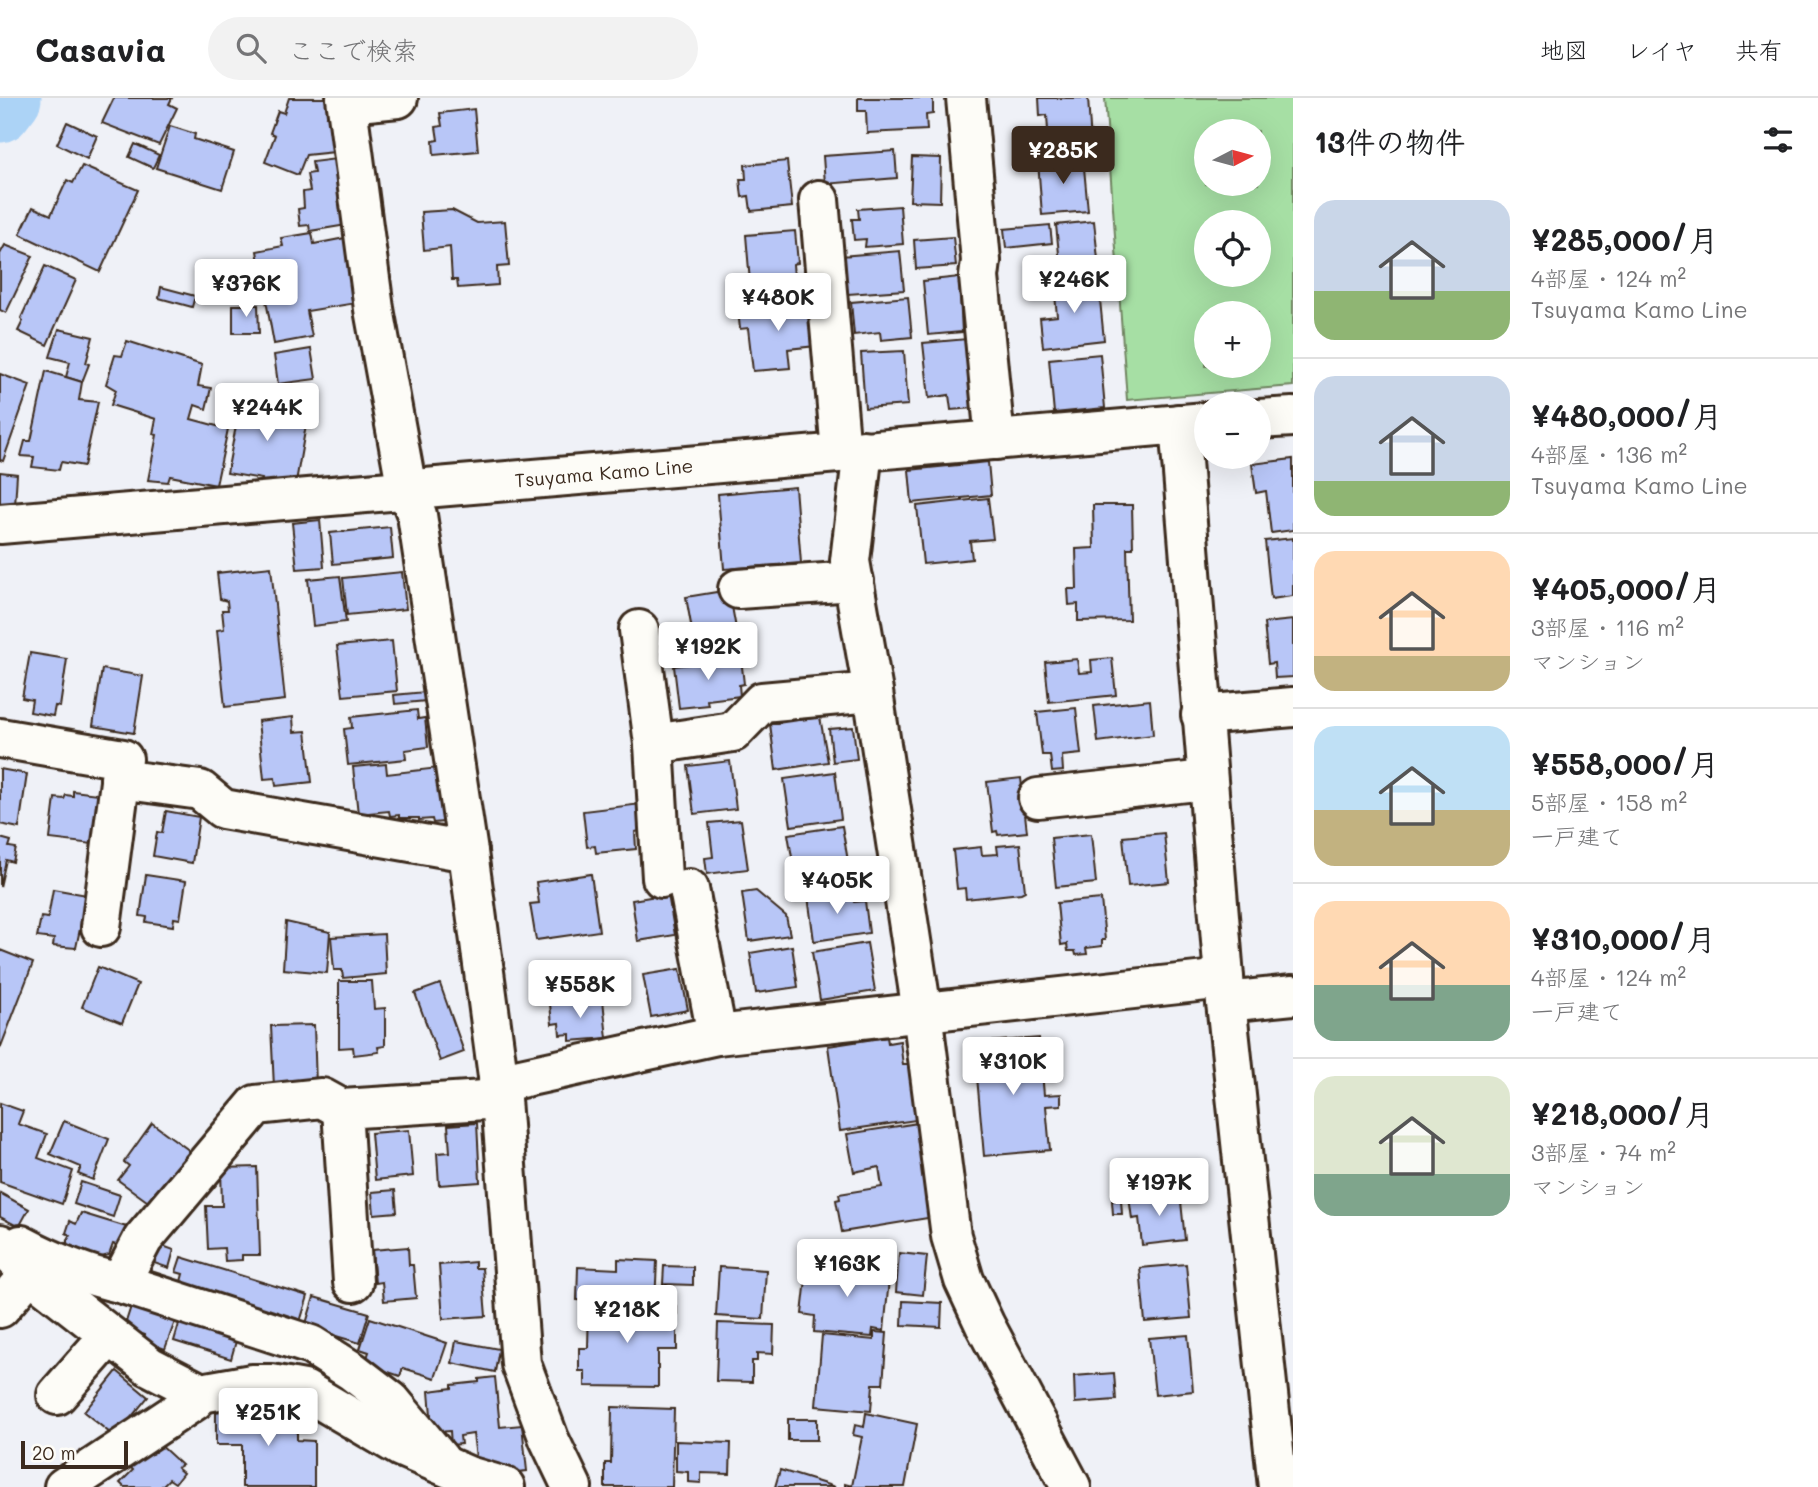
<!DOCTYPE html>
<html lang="ja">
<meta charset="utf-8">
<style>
body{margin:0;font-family:Mali,"Klee One",sans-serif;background:#f2f2f2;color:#202124;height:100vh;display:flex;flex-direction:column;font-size:26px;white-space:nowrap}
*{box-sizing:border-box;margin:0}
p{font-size:23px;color:#757577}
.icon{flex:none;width:38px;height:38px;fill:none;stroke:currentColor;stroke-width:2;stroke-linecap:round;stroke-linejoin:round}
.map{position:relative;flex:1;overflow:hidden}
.drawer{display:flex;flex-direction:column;background:#fff;width:525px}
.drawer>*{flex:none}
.needle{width:46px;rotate:84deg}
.buttons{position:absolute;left:1194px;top:21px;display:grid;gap:14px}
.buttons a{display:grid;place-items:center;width:77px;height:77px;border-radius:50%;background:#fff;box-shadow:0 7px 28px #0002;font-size:35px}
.scale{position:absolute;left:21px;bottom:18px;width:107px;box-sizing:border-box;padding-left:7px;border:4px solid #3b2a1e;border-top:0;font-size:19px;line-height:24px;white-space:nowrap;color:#3b2a1e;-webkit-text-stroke:5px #fdfcf7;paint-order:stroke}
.price{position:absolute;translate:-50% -60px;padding:0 16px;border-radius:7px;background:#fff;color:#222;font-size:23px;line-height:46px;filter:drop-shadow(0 2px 4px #0008)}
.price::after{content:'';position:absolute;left:50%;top:42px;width:21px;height:16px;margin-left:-10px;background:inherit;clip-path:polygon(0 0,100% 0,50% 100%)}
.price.current{background:#3b2a1e;color:#fff}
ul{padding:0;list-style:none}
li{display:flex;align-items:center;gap:21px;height:175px;padding:0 21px}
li+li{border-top:2px solid #e0e0e0}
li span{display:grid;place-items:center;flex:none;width:196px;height:140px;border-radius:21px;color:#555}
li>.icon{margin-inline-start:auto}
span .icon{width:84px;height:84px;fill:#fffc;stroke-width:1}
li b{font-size:30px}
h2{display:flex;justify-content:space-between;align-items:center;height:84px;padding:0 21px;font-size:30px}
header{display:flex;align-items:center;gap:42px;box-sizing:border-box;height:98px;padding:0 35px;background:#fff;border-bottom:2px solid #e0e0e0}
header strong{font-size:33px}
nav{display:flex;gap:38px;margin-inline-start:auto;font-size:24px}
.search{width:490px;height:63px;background:#f2f2f2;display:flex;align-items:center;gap:18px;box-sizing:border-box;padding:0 24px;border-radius:38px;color:#757577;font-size:26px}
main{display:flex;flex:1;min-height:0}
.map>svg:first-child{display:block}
.green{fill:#a6dfa4;stroke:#708461;stroke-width:2;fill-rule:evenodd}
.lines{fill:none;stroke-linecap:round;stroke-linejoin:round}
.river{stroke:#acd3f6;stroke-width:63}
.building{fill:#b8c6f7;stroke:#3b2a1e;stroke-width:2}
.minor-casing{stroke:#3b2a1e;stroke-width:44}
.major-casing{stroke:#3b2a1e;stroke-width:44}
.minor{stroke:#fdfcf7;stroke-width:38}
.major{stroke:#fdfcf7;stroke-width:38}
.labels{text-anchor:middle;stroke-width:5;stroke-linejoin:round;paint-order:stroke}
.street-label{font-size:19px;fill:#3b2a1e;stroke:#fdfcf7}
</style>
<header>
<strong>Casavia</strong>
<div class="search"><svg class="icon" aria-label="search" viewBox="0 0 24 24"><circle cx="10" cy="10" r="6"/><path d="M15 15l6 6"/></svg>ここで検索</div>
<nav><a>地図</a><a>レイヤ</a><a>共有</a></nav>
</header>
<main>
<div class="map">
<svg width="1293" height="1389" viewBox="0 0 1293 1389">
<rect width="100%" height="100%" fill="#eff1f7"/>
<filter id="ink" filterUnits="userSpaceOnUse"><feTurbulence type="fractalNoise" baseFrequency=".0143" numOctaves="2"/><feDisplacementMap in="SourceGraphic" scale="14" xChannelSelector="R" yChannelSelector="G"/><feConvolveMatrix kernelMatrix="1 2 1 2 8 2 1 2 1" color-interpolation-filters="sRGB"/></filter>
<g filter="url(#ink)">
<!-- green -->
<path class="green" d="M1105,0H1293V288L1127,302ZM1206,33H1258V86H1206ZM1206,124H1258V177H1206ZM1206,215H1258V268H1206Z"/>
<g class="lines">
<!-- river -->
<path class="river" d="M0,13L10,0"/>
</g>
<!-- building -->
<g class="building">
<path d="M114,0H172L169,6L177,10L159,47L102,25Z"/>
<path d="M289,0H325L333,3L327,18L334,21L330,30L341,29L344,53L306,57L298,77L265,64L275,37L270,35L278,13L284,15Z"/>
<path d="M858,0H933V16L926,17L927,32L867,35L866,13H858Z"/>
<path d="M1039,0H1088L1091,46L1049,49L1047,17L1040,18Z"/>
<path d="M474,11L478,53L434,57L433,43L438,42L436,29L442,28L440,15Z"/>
<path d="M67,24L97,38L87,61L57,46Z"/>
<path d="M170,28L195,36L194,41L234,54L222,91L156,70Z"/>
<path d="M135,46L159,57L153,70L129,59Z"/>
<path d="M895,53L897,80L825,86L823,58Z"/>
<path d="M912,59L941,60L940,104L910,103Z"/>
<path d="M1083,59L1088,113L1042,117L1038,63Z"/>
<path d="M344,60L353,126L310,133L309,127L300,128L298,111L304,110L303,94L310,93L307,76L314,75L312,64Z"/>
<path d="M787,63L792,109L751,113L749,98L742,99L740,81H746L745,67Z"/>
<path d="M82,68L138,92L100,174L20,136L33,109L51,117L67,82L73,85Z"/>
<path d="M900,108L903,146L865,149L866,141L854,142L852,121H859L858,111Z"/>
<path d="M452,112L477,125L505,123L509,168L497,169L498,187L458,190L457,182H452L450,149L424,152L421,114Z"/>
<path d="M1094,123L1099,171L1061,175L1056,127Z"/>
<path d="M1050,127L1052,145L1006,150L1004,131Z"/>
<path d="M795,133L798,165L793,166L794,179L782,180L783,193L751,196L746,137Z"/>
<path d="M312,135L314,146L345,140L356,205L307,213L312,239L274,246L257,153L283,148L281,140Z"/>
<path d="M953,139L956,168L916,171L914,142Z"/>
<path d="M5,147L33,158L6,215L0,212V156Z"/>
<path d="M900,153L904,192L848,196L847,190H843L841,158Z"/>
<path d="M45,168L76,182L47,247L18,233L23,223L21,220Z"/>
<path d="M959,179L962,234L928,237L923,183Z"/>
<path d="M1098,182L1104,242L1043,249L1040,220L1057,218L1054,186Z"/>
<path d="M161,189L195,198L192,209L159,200Z"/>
<path d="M908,199L912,239L881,242L880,234L854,237L851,204Z"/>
<path d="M812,205L816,248L788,251L790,270L753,273L748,230L740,231L738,212Z"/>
<path d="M233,207H258L259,235H233Z"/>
<path d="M59,231L93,239L86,265L89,266L82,284L66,279L70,264L50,259Z"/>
<path d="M967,241L974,310L951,312L949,297L929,300L923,245Z"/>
<path d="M127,243L202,267L198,288L211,290L206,311L195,307L191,321L228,331L216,387L170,378L168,384L148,382L157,337L153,336L156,321L111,307L116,292L106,286L115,257L122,258Z"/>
<path d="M311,251L316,281L278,286L274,257Z"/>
<path d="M904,253L908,307L865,310L861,255Z"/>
<path d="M1100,256L1105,310L1054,315L1049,261Z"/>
<path d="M46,273L82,284L79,302L98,304L84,368L61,364L59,372L32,369L34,359L21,358L25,343H31Z"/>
<path d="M0,276L30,287L3,363L0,362Z"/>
<path d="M253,295L293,312L289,324L306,327L296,384L261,387L262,381L227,375L239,312L243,313Z"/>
<path d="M1293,361V432L1271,435L1266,393L1256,395L1252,366Z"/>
<path d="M988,364L991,397L912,405L909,372Z"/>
<path d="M0,374L17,376L15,408L0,407Z"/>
<path d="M795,389L801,465L724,471L718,396Z"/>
<path d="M988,400L993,441L970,443L972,461L923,466L917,408Z"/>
<path d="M1093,407H1132L1133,450H1127L1129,522L1078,523V506L1069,507L1068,491H1077L1076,451L1094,450Z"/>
<path d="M320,422L324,469L297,471L292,425Z"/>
<path d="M390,429L393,460L333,466L330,435Z"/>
<path d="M1293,440V498L1271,501L1265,443Z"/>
<path d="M271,469L285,602L225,609L217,532L224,531L222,512H228L227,503L220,501L217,475Z"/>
<path d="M402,474L406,511L347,517L343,480Z"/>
<path d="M340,478L346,524L313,528L308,481Z"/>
<path d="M729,492L739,547L696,554L686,499Z"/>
<path d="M1293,522V579L1275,580L1274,565L1268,566L1264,525Z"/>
<path d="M392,543L397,593L343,598L337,548Z"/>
<path d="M30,555L67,561L60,609L55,608L53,618L30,614L32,602L22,600Z"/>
<path d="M741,560L744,586L739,587L740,598L707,602L708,607L679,610L674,568Z"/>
<path d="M1112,560L1116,597L1049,604L1045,564L1077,561L1079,575L1092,574L1091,562Z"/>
<path d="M102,571L143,578L134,635L93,628Z"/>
<path d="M425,594L426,603L395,606L394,597Z"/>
<path d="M1150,602L1153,637L1098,644L1094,608Z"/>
<path d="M1076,610L1081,656L1062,658L1063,673L1052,674L1050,657H1042L1037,614Z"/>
<path d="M417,612L418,621L425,620L428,649L405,652L406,661L348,667L344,631L352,630L351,619Z"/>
<path d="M293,619L294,634L306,633L312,684L276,688L275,680L264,681L258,623Z"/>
<path d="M820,619L828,664L776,672L770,626Z"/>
<path d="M853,629L857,661L833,664L829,631Z"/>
<path d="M730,663L736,711L694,716L688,668Z"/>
<path d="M386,666L387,676L438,670L443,724L433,725L432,721L419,722V720H399V717L390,718L389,713L358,716L353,669Z"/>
<path d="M0,671L27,676L19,730L0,726Z"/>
<path d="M835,674L841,721L791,728L784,681Z"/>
<path d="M1021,680L1027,734L998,737L997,733L993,734L987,684Z"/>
<path d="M73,693L98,696L92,746L50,741L55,700L64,701L66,697L73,698Z"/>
<path d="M641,706L644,732L635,734L636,751L596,755L595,748L587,749L583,713Z"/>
<path d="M166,713L199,719L192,765L153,758L157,734L162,735Z"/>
<path d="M741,722L748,771L707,776L705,760L713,759L709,725Z"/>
<path d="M842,728L849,769L795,777L788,736Z"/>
<path d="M1164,735L1169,784L1128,788L1123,739Z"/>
<path d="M1091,736L1096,785L1056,789L1051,740Z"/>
<path d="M0,740L11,743L9,749L16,750L13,764L6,762L0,789Z"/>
<path d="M1020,746L1025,793L1021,795L966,801L965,790L957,791L953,752L981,749L982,757L998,756L997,748Z"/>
<path d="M591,776L599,833L536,842L530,806L539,805L536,784Z"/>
<path d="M146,777L186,783L180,821L174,820L173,828L146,824L147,819L140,818Z"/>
<path d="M53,791L87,797L76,850L53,848L54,841L37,839L41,819L48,820Z"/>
<path d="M852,792L854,804L865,803L869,835L814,843L808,798Z"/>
<path d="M756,793L786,818L790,837L749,843L742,795Z"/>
<path d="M668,796L675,837L638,843L632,802Z"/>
<path d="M1101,801L1105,842H1102V848L1086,850L1087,856L1076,857L1075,853H1068L1067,846L1061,847L1057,805Z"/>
<path d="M286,824L330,834L327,875L283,871Z"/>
<path d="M384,836L386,876L343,880L342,872H334L331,839Z"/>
<path d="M867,845L875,893L820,902L812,854Z"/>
<path d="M792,848L798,889L756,895L750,855Z"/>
<path d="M0,852L33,865L0,951Z"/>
<path d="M600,862L602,889L553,894L551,879L561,878L560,866Z"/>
<path d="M98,869L138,886L122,925L82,909Z"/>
<path d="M680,871L688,912L651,919L643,877Z"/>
<path d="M339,883H372L374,911L385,910V948L378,949L379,954L354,957L353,949L339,950Z"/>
<path d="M440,886L464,954L440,963L415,895Z"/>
<path d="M603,902L607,940L570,943V936L560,937L559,925L552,926L550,906Z"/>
<path d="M314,927L316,988L274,989L271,928Z"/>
<path d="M887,939L888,945L900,943L903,967H909L916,1022L840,1033L828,948Z"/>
<path d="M1039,940L1044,997L1061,996V1007L1046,1008L1050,1052L984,1058L974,945Z"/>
<path d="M0,1005L23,1013L18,1026L47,1036L38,1060L73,1073L62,1106L0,1084Z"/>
<path d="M64,1023L109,1041L93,1082L78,1076L81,1069L50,1056Z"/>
<path d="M152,1025L194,1056L151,1106L118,1082L129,1068L124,1064Z"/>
<path d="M477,1025L480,1084L439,1087L437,1055L450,1054L448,1027Z"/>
<path d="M918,1025L934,1119L842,1134L836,1102L840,1101L839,1096L882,1089L879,1069L854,1074L847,1036Z"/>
<path d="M409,1032L413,1078L375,1082L371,1035Z"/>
<path d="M257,1069L260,1157H242V1162L225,1163L224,1150L208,1151L206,1108H222L221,1070Z"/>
<path d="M81,1084L120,1097L113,1119L74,1106Z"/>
<path d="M395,1092L397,1114L374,1116L372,1094Z"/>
<path d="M1180,1094L1185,1142L1142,1147L1139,1120L1132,1121L1129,1099Z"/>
<path d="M0,1095L29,1111L19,1129L0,1119Z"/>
<path d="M1121,1102L1122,1116H1113L1112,1103Z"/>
<path d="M81,1115L133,1131L126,1150L113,1146L109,1157L101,1159L99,1166L62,1158L70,1137L66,1135L70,1123L76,1126Z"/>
<path d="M152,1144L174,1152L169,1170L145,1162Z"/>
<path d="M408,1149L409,1167H413L416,1200L384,1203L382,1184L375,1185L372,1152Z"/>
<path d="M899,1155L927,1158L923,1197L896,1194Z"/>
<path d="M181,1159L308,1198L299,1227L179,1191L183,1176L176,1174Z"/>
<path d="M618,1161L657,1163L655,1205L577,1202L578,1169L618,1171Z"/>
<path d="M475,1164V1170H482L486,1218L443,1221L439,1167Z"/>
<path d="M822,1165L890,1171L884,1233L873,1231L872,1239L814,1234L815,1218L802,1216L806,1181Z"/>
<path d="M1186,1166L1191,1220L1145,1224L1140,1170Z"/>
<path d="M664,1168L693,1169V1187L663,1186Z"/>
<path d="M719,1169L766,1172L763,1221L716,1218Z"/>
<path d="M134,1199L178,1215L165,1251L144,1243L145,1237L124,1230Z"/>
<path d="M314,1199L369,1215L360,1245L305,1229Z"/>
<path d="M903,1203L942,1205L941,1229L902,1227Z"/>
<path d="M589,1208L677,1209V1252H658V1289L585,1288V1273H579V1250H588Z"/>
<path d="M181,1219L238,1236L231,1261L174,1243Z"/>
<path d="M370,1220L447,1245L435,1280L403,1270L400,1278L365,1266L369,1254L360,1251Z"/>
<path d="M718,1225L774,1227L773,1256L757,1255V1263H752V1284L716,1283Z"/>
<path d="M874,1234L887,1235L883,1286H873L871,1313L816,1308L822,1237L874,1242Z"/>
<path d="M1188,1237L1193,1293L1155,1297L1149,1240Z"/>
<path d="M456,1243L499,1251L495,1274L452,1265Z"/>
<path d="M117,1273L148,1299L115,1339L84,1314Z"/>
<path d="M1114,1275L1116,1302L1075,1305L1074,1278Z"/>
<path d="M495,1279L500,1329L522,1327L527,1373L498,1376L496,1366L477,1368L473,1336L460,1338L461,1346L451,1347L450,1333L438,1334V1329H432L429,1293L452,1290V1287L479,1284V1281Z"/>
<path d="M612,1309L674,1311L672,1389H605V1365H611Z"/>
<path d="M216,1313L297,1314V1342L314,1343V1389H242V1347H216Z"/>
<path d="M866,1315L917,1326L905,1389H845V1386L852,1388L862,1339L853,1337L855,1327L864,1329Z"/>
<rect x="788" y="1321" width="29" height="21"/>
<path d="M676,1343L731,1345L730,1376L701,1375V1385L688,1384V1374L676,1373Z"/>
<path d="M158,1345L182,1367L177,1370L183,1375L175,1385L169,1381L161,1389H124L120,1385L133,1372L128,1367L141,1355L145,1359Z"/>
<path d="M780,1372L835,1389H775Z"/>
</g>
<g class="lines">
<!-- minor casing -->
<g class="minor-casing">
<g id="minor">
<path d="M346,0L374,211L407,392L417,417L468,754L501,1001L521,1266L549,1341L572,1389"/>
<path d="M966,0L981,163L979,179L995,342"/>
<path d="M347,5L398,0"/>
<path d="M819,102L841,354"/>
<path d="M1179,326L1226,904L1278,1389"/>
<path d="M863,352L850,463L873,594L922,914L951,1138L964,1182L985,1227L1071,1389"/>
<path d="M738,491L854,483"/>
<path d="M639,532L654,646L733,634L762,604L873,594"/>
<path d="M1201,617L1293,609"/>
<path d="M0,640L123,661L101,829"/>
<path d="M654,646L662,780"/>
<path d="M120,681L200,692L223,711L468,754"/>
<path d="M1038,700L1206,682"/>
<path d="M689,791L717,937"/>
<path d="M1226,904L1293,897"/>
<path d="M498,985L717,937L1224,881"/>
<path d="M342,1011L353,1184"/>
<path d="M0,1146L30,1175L149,1268L201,1295L252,1286H271L304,1292L401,1349L468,1378L505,1389"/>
<path d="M21,1147C53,1164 84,1177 120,1185L311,1247L352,1273L391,1303L440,1362"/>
<path d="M120,1185L143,1141L256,1007L322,1000L342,1011L501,1001"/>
<path d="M0,1210L30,1175"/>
<path d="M57,1297L109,1238"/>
<path d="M64,1389L194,1303L201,1295"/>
</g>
</g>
<!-- major casing -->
<g class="major-casing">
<g id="major">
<path d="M1258,321L1293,319"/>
<path id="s1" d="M0,426L1206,324"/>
</g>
</g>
<!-- minor -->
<use href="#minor" class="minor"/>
<!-- major -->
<use href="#major" class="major"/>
</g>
</g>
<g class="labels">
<!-- street labels -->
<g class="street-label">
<text dy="7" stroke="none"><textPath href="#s1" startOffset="606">Tsuyama Kamo Line</textPath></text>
</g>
</g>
</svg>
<div class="buttons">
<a><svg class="needle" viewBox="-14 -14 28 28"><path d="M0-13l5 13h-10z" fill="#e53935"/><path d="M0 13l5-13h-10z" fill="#757577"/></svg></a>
<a><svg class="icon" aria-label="locate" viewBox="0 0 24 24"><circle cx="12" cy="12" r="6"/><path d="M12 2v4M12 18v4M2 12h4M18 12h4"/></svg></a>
<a>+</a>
<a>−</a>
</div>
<div class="scale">20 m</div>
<b class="price current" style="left:1063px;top:88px">¥285K</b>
<b class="price" style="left:1074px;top:217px">¥246K</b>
<b class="price" style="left:246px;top:221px">¥376K</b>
<b class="price" style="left:778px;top:235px">¥480K</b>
<b class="price" style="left:267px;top:345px">¥244K</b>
<b class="price" style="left:708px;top:584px">¥192K</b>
<b class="price" style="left:837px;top:818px">¥405K</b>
<b class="price" style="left:580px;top:922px">¥558K</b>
<b class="price" style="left:1013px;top:999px">¥310K</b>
<b class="price" style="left:1159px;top:1120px">¥197K</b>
<b class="price" style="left:847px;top:1201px">¥163K</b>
<b class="price" style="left:627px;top:1247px">¥218K</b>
<b class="price" style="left:268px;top:1350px">¥251K</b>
</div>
<section class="drawer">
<h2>13件の物件<svg class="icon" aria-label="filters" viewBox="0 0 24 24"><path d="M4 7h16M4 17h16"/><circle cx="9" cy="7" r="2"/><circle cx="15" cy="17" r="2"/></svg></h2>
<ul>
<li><span style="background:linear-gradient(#c9d6e8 65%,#8fb573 0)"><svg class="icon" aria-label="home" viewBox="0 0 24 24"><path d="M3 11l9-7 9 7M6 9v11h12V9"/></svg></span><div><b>¥285,000/月</b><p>4部屋 · 124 m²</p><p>Tsuyama Kamo Line</p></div></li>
<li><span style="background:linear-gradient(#c9d6e8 75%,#8fb573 0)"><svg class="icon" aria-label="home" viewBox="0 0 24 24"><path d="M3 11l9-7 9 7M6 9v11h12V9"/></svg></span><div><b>¥480,000/月</b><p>4部屋 · 136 m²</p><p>Tsuyama Kamo Line</p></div></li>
<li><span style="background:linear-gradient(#ffd9b3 75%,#c2b280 0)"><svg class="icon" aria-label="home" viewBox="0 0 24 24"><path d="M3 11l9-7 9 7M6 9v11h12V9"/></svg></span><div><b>¥405,000/月</b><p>3部屋 · 116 m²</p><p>マンション</p></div></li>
<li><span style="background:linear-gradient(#bfe0f5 60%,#c2b280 0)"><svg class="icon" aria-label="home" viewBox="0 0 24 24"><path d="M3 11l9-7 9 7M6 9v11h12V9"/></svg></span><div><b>¥558,000/月</b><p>5部屋 · 158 m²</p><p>一戸建て</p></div></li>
<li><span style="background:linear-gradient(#ffd9b3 60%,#7fa58c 0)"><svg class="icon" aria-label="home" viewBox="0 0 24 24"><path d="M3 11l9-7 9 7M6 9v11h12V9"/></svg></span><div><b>¥310,000/月</b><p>4部屋 · 124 m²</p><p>一戸建て</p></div></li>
<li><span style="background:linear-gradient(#dfe7d0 70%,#7fa58c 0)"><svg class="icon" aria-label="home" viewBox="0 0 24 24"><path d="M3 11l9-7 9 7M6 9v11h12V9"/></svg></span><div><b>¥218,000/月</b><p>3部屋 · 74 m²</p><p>マンション</p></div></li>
</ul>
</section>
</main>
